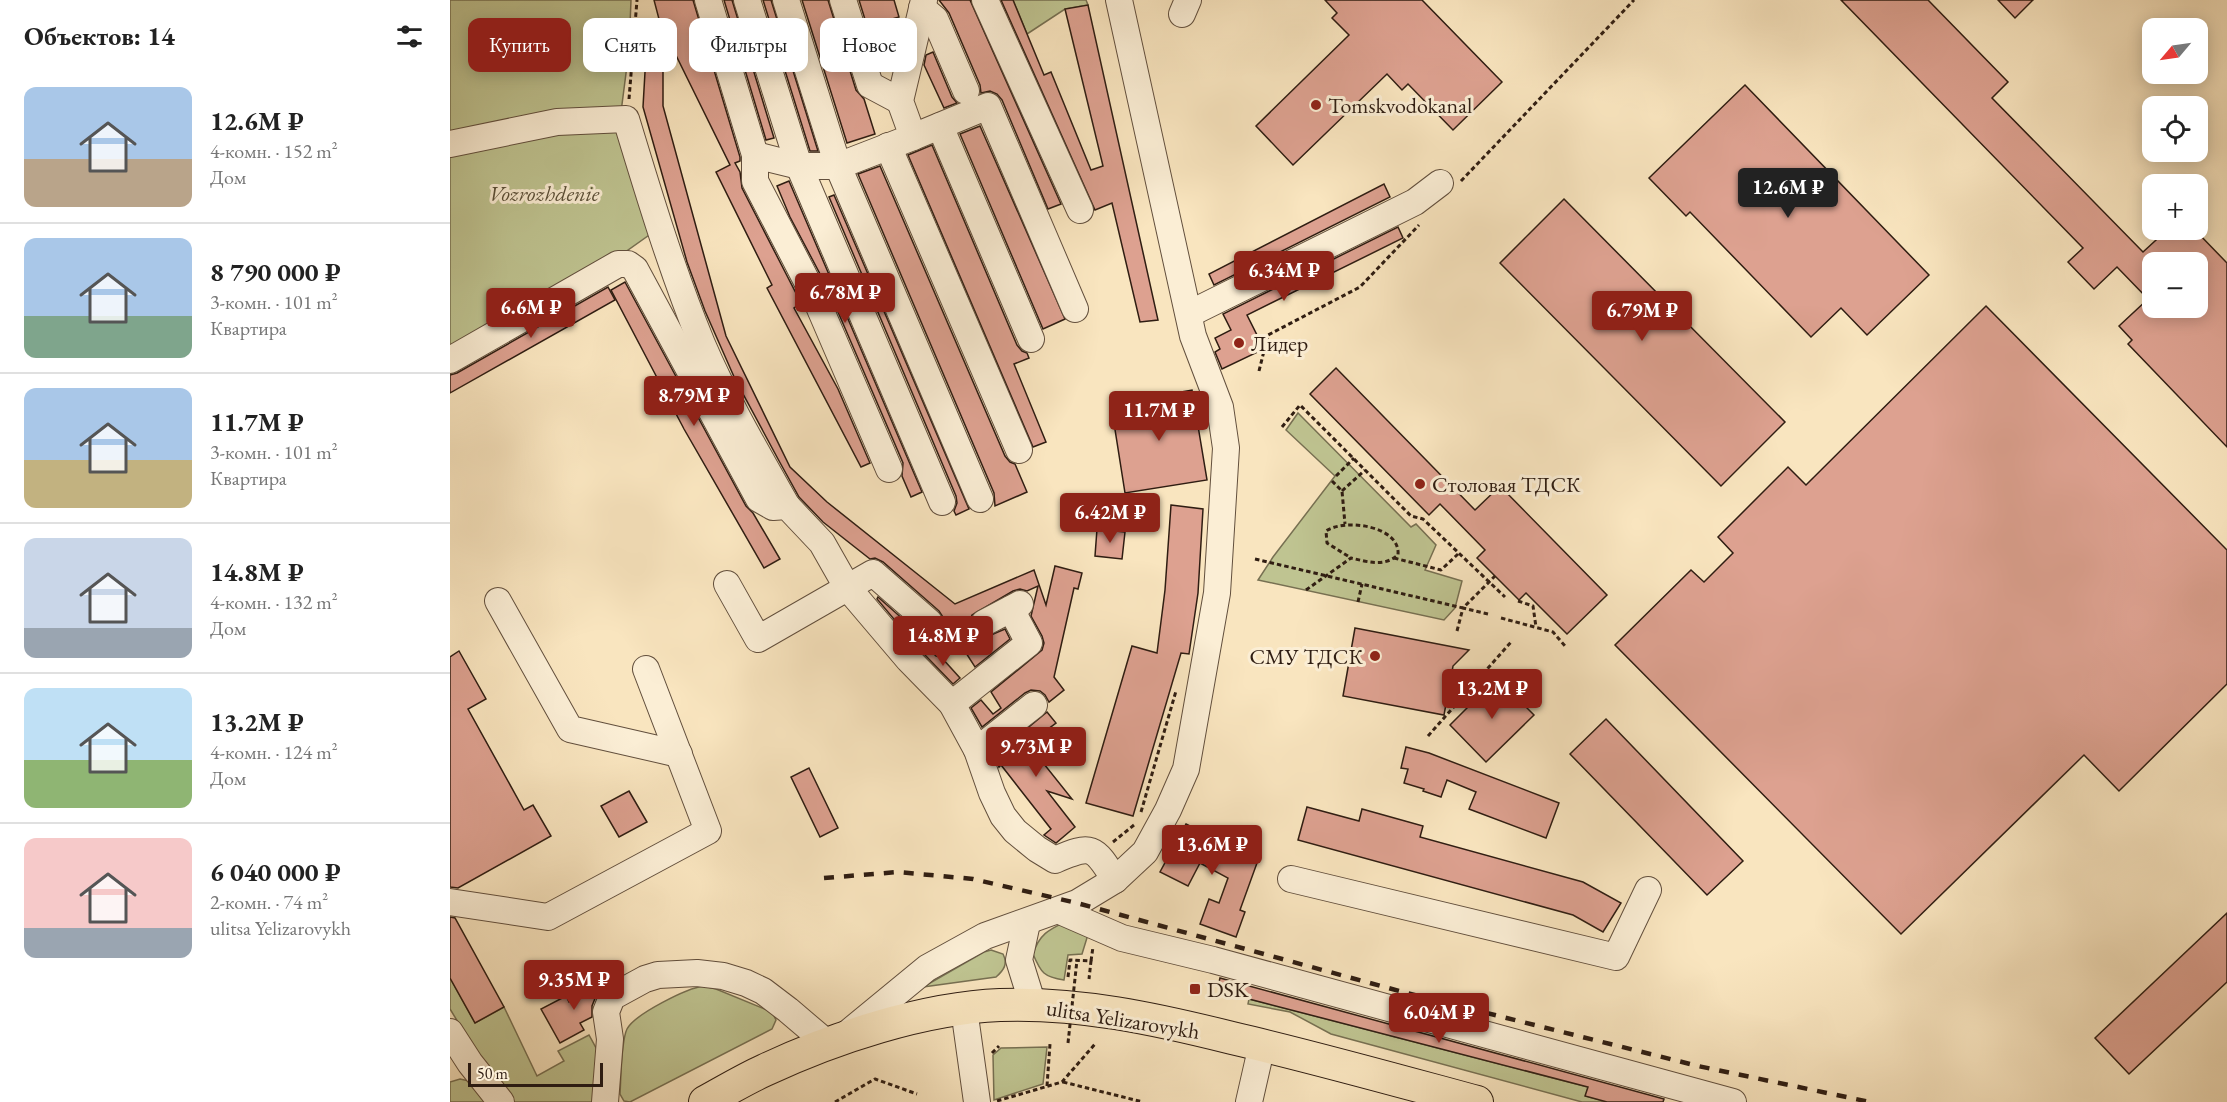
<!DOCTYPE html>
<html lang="ru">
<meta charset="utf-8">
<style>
body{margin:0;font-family:"EB Garamond",serif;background:#f2f2f2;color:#222;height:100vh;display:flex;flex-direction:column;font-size:22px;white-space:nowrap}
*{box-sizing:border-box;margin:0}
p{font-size:20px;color:#767676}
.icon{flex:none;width:33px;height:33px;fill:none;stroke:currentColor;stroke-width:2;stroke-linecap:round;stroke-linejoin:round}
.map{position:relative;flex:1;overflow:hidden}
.sheet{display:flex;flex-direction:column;background:#fff;width:450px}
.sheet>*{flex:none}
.top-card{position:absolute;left:18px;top:18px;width:570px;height:54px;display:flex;gap:12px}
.needle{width:39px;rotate:241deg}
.fabs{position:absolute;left:1692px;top:18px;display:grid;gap:12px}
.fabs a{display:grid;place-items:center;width:66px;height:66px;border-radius:12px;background:#fff;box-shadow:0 3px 15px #0003;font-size:30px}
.scale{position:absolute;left:18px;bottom:15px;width:135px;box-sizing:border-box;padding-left:6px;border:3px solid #2f1d12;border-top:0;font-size:16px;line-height:21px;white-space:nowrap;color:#2f1d12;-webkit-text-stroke:4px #fbeed5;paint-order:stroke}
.price{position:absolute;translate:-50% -51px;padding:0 14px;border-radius:6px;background:#8f2418;color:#fff;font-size:20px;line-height:39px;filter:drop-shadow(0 2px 3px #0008)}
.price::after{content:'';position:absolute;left:50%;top:36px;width:18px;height:14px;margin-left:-9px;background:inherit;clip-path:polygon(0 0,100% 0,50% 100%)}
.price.on{background:#222;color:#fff}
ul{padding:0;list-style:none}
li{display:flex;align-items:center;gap:18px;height:150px;padding:0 24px}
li+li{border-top:2px solid #e0e0e0}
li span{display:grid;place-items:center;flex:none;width:168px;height:120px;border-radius:12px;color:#555}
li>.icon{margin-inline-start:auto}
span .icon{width:72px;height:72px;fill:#fffc;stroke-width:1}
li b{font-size:26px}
h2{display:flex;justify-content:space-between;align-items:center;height:72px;padding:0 24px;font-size:26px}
.tag{padding:0 21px;border-radius:12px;background:#fff;box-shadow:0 3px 15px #0003;font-size:21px;line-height:54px}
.tag.on{background:#8f2418;color:#fff}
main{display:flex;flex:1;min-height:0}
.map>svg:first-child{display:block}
.green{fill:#bfc491;stroke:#777052;stroke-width:1.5}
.building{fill:#dda190;stroke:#2f1d12;stroke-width:1.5;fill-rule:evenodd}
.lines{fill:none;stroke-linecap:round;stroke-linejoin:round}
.minor-casing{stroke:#624f3d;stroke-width:28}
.major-casing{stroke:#2f1d12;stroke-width:34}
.path{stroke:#2f1d12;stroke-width:3;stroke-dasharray:4.5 3;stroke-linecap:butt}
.minor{stroke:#fbeed5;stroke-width:26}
.major{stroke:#f9e5bf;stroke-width:32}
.rail{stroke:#2f1d12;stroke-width:4.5;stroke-dasharray:10 10;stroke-linecap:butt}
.path-bridge{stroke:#2f1d12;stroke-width:3;stroke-dasharray:4.5 3;stroke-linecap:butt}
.poi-dot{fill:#8f2418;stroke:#fbeed5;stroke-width:2}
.labels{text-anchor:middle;stroke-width:6;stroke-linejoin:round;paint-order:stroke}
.poi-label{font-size:22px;fill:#2f1d12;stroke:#fbeed5;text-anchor:start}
.park-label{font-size:22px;font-style:italic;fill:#5a4f38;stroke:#fbeed5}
.street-label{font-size:22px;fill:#2f1d12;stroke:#fbeed5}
</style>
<main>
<section class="sheet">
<h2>Объектов: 14<svg class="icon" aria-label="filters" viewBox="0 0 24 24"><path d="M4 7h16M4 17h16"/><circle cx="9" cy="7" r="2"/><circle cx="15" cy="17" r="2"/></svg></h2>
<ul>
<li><span style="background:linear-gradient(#a9c7e8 60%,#b9a48a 0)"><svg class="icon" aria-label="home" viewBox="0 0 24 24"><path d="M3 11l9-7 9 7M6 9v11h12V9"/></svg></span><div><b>12.6M ₽</b><p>4-комн. · 152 m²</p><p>Дом</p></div></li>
<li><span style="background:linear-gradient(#a9c7e8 65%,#7fa58c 0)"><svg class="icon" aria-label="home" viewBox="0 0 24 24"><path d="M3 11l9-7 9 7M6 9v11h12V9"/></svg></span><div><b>8 790 000 ₽</b><p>3-комн. · 101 m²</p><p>Квартира</p></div></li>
<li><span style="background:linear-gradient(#a9c7e8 60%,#c2b280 0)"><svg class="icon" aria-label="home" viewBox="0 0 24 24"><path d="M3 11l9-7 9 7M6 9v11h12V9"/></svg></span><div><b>11.7M ₽</b><p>3-комн. · 101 m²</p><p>Квартира</p></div></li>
<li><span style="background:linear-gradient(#c9d6e8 75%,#9aa5b1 0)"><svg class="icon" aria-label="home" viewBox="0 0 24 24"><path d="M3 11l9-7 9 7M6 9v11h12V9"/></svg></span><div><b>14.8M ₽</b><p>4-комн. · 132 m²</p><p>Дом</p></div></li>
<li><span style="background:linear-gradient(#bfe0f5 60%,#8fb573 0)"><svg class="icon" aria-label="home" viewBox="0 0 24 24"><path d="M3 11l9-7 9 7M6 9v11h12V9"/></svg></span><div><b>13.2M ₽</b><p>4-комн. · 124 m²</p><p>Дом</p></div></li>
<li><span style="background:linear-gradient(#f6c9c9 75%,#9aa5b1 0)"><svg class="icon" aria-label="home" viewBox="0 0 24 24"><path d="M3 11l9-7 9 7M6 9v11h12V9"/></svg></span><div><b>6 040 000 ₽</b><p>2-комн. · 74 m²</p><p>ulitsa Yelizarovykh</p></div></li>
</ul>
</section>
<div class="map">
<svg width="1777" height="1102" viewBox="0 0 1777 1102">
<rect width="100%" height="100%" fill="#f9e5bf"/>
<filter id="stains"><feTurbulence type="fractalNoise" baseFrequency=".00333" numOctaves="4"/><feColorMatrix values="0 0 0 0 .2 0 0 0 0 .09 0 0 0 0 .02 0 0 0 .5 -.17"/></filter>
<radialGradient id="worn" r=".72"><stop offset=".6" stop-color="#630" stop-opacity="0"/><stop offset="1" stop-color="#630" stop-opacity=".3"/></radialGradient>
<!-- green -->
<g class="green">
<path d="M0,0H181L179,50L170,120L202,233L164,260L0,351Z"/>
<path d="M563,0H636L638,5L615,9L577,34Z"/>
<path d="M848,413L961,527L966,524L986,545L975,570L1012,581L1005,608L994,620L808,580L823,557L885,476L836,430Z"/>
<path d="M621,919L640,928L632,954L618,955L614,980C594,977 591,973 583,954C590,932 601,929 621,919Z"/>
<path d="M541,950L553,954C558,964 554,970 546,977L473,987L534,952Z"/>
<path d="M0,978L25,1023L54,1007L87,1076L114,1061L108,1051L139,1035L152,1059L148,1102H63L22,1045L0,1009Z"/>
<path d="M254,986L266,989L322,1012L326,1020L322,1029L180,1102L174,1101L170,1094C171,1079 171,1041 177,1029C185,1014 237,988 254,986Z"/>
<path d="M799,999L1138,1087L1136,1096L1157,1102H1132L881,1034L840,1012L798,1004Z"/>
<path d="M597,1047L593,1084L544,1100L543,1055L551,1048Z"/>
<path d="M10,1079L19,1081L42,1102H0V1082Z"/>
</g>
<!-- building -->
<g class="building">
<path d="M204,0H243L290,157V161L285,163L290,172L292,188L351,303L344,308L388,389L420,463L411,467L317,288L322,285L266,172L280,165L213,29V106L276,336L340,467L377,502L505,604L584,570L596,605L605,566L632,573L628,589L624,588L604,677L614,690L599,702L595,695L590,691L581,690L575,693L532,727L521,708L531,700L543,714L551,708L541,692L592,650L594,643L592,636L581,616L588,586L577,591L570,589L563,591L522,615L519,623L521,630L526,635L534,638L555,629L560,639L525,667L489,611L433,562L425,558L420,559L373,522L349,497L328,459L285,379L255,311L237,262L193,107L198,20L209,19Z"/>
<path d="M274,0H282L324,138L316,140Z"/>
<path d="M313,0H321L368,151H360Z"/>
<path d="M352,0H378L406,90L414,99L425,134L397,143Z"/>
<path d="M409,0H444L449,17L442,19L446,35L422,42Z"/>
<path d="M489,0H520L611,204L598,209L552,100L547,94L540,91L531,93L530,85L499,13Z"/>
<path d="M551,0H563L594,75L601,72L641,170L653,166L615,9L638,5L708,320L690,322L662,203L645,210Z"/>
<path d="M875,0H972L1052,82L1003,130L958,84L952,90L937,74L843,165L806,126L899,35L882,18L887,13Z"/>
<path d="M1391,0H1478L1558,82L1542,98L1693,252L1717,230H1745L1777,263V447L1678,344L1682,340L1669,326L1698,299L1667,267L1644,289L1618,262L1633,248ZM1702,262H1748V308H1702Z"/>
<path d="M1548,0H1583L1565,18Z"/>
<path d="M483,52L502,97L507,103L494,108L474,65L476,55Z"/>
<path d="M1295,85L1479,275L1417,335L1391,308L1361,337L1240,212L1236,216L1199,178Z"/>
<path d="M530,126L615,319L593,329L510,134Z"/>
<path d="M482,145L567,345L572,351L577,353L579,358L564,364L596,442L583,447L458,155Z"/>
<path d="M430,166L555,456L560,462L565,464L577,492L545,506L544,493L408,174Z"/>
<path d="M339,181L472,492L461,497L452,476L453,463L379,291L340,217L327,186Z"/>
<path d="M934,184L940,197L764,285L759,274Z"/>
<path d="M384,195L519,509L506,515L504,511L507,503L506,496L379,197Z"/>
<path d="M1114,199L1335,422L1271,486L1050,263Z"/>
<path d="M948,227L953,238L797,315L814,349L772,369L765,352L770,349L765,338L781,330L773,314Z"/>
<path d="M175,282L296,506L303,513L330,559L314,568L234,429L161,290Z"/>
<path d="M158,287L165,300L0,393V375L7,373Z"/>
<path d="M1536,306L1777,550V684L1669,791L1634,755L1451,934L1165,645L1241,570L1254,582L1283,553L1268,537L1338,467L1356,485Z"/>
<path d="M886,368L1025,510L1050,486L1157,595L1117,634L1076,593L1069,600L1027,558L1035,550L990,504L979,515L860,394Z"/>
<path d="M742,390L757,480L675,493L661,404Z"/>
<path d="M721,505L753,509L748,593L739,654L731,653L683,816L636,803L682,646L707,653L715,590Z"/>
<path d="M647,529L675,532L672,559L645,556Z"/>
<path d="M428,597L464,629L471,637L464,643L427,599Z"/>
<path d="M905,628L1019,650L1003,666L994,715L893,696Z"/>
<path d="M479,649L486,656L491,657L510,678L503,684L474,654Z"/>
<path d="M9,651L36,699L18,709L74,810L83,805L101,836L8,888L0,887V657Z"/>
<path d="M1047,678L1084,715L1036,762L1000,725Z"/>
<path d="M597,712L606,723L578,744L622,799L597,791L625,827L606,843L594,835L601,829L551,765L549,767L545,755Z"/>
<path d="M1156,719L1293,861L1257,895L1120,754Z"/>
<path d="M956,747L979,753L1109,803L1096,838L1019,809L1026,792L997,780L991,797L973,791L974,789L954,783L958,769L951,768Z"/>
<path d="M359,768L388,828L370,837L341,777Z"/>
<path d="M179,791L197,822L169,837L151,806Z"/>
<path d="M857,807L909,821L912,809L973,826L970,837L1133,882L1171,903L1153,932L1123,915L848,840Z"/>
<path d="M736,824L773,843L770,849L807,863L790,910L795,912L786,937L750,924L759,899L769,903L778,878L750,863L738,886L710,872Z"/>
<path d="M1777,913V982L1679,1074L1645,1038Z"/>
<path d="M0,917L5,918L54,1007L25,1023L0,978Z"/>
<path d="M161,969L166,978L155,984L148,991L142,1006V1017L130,1023L134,1030L110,1043L91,1009L116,996L119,1002L149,986L145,979Z"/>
<path d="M770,978L1214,1099L1213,1102H1157L1135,1096L1138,1087L799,999L801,996L768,986Z"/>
</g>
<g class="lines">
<!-- minor casing -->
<g class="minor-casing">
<g id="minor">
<path d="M258,0L305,155V181L365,297L439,469"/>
<path d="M297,0L349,166L492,502"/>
<path d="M336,0L388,166L530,499"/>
<path d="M393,0L420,85L450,101"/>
<path d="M535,0L630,210"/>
<path d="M472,8L485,19L516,91"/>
<path d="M732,14L738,0"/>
<path d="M490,126L581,339"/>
<path d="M463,137L538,106L625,309"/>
<path d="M0,144L107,122L176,119C199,195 222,271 252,344C276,400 307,453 337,506"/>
<path d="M438,146L569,450"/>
<path d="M305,155L349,166H388L463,137L450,101L474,0"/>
<path d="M739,314L965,202L990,183"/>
<path d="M0,360L168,264H178L185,269L309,499L323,507L337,506L372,543L397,587L414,607L459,660L502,704L527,750L542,793L553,816L565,831L587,849L605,860C642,844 644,846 665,880"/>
<path d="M277,584L308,639L423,573L479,622L493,643"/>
<path d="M48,601L120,729L229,754"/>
<path d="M534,623L570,604"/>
<path d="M502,704L579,643L561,609"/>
<path d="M527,750L584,705"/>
<path d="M841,879L1166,957L1198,890"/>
<path d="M0,902L98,917L258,831L196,669"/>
<path d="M610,911L672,938L763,960L1283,1102"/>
<path d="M577,923L569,960L583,1005"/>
<path d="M514,1009L527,1102"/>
<path d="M0,1032L20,1063L51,1102"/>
<path d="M398,1033L477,968L535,936L627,903L665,880L695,852L718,810L736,769L767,593L776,448L770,407L743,336L669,0"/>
<path d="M155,1102L160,1039L156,1012L162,997L195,979L208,975L247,973L273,976L296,983L313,991L338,1010L378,1044"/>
<path d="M799,1102L812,1045"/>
</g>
</g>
<!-- major casing -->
<g class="major-casing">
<path id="major" d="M255,1102C275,1091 295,1079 315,1070C383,1038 474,1008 550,1005C628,1002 706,1019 782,1038C864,1057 946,1080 1027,1102"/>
</g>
<!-- path -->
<g class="path">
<path d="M179,99L187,0"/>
<path d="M1011,181L1184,0"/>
<path d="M809,371L818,335L910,287L969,225"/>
<path d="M832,427L850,405L961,516L973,519L1055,597"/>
<path d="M886,476L904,458"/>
<path d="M882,481L892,491L895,524"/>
<path d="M892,491L915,470"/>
<path d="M944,558L991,570L1008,554"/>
<path d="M805,559L1013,608L1045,576"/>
<path d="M856,590L901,558C918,562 934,567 948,555C951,526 895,518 876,531L877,543L901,558"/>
<path d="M1068,601L1083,606L1086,627"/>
<path d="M908,602L912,584"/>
<path d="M1051,618L1103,632L1115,646"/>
<path d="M1007,631L1013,608L1038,614"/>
<path d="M978,736L1061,642"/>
<path d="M691,812L726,691"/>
<path d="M663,842L684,825"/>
<path d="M641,961L643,947"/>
<path d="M618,977L620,960L641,961L639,979"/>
<path d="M542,1053L549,1046"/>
<path d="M613,1082L693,1102"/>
<path d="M597,1086L600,1044"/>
<path d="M547,1101L612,1082L645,1044"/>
<path d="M385,1102L425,1079L467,1094"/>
</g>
<!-- minor -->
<use href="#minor" class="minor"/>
<!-- major -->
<use href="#major" class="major"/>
<!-- rail -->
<path class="rail" d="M374,878L448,872L523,879L627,903L953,992L1248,1066L1420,1102"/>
<!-- path-bridge -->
<path class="path-bridge" d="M618,1043L627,960"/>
</g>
<!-- markers -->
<g class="poi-dot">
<circle cx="866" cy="105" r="6"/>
<circle cx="789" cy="343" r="6"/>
<circle cx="970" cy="484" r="6"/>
<circle cx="925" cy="656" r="6"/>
<rect x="739" y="983" width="12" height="12" rx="3"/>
</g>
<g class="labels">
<!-- poi labels -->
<g class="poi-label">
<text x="878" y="113">Tomskvodokanal</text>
<text x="801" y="351">Лидер</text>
<text x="982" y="492">Столовая ТДСК</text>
<text x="913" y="664" text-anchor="end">СМУ ТДСК</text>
<text x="757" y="997">DSK</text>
</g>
<!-- park labels -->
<g class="park-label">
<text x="94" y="201">Vozrozhdenie</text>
</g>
<!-- street labels -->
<g class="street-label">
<text transform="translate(673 1019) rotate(9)" y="8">ulitsa Yelizarovykh</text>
</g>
</g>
<rect width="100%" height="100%" filter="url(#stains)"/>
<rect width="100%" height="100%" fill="url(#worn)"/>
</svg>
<div class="fabs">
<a><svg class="needle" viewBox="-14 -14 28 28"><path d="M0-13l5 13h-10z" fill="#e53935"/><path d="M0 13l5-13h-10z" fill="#767676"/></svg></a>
<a><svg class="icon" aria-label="locate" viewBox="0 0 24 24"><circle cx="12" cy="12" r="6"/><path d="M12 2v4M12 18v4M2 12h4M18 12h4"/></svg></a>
<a>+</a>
<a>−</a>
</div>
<div class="scale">50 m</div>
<b class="price on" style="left:1338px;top:219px">12.6M ₽</b>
<b class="price" style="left:834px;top:302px">6.34M ₽</b>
<b class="price" style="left:395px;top:324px">6.78M ₽</b>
<b class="price" style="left:81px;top:339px">6.6M ₽</b>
<b class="price" style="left:1192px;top:342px">6.79M ₽</b>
<b class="price" style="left:244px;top:427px">8.79M ₽</b>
<b class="price" style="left:709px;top:442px">11.7M ₽</b>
<b class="price" style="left:660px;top:544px">6.42M ₽</b>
<b class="price" style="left:493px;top:667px">14.8M ₽</b>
<b class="price" style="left:1042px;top:720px">13.2M ₽</b>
<b class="price" style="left:586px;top:778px">9.73M ₽</b>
<b class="price" style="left:762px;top:876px">13.6M ₽</b>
<b class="price" style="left:124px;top:1011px">9.35M ₽</b>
<b class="price" style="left:989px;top:1044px">6.04M ₽</b>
<div class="top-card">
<a class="tag on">Купить</a>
<a class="tag">Снять</a>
<a class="tag">Фильтры</a>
<a class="tag">Новое</a>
</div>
</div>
</main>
